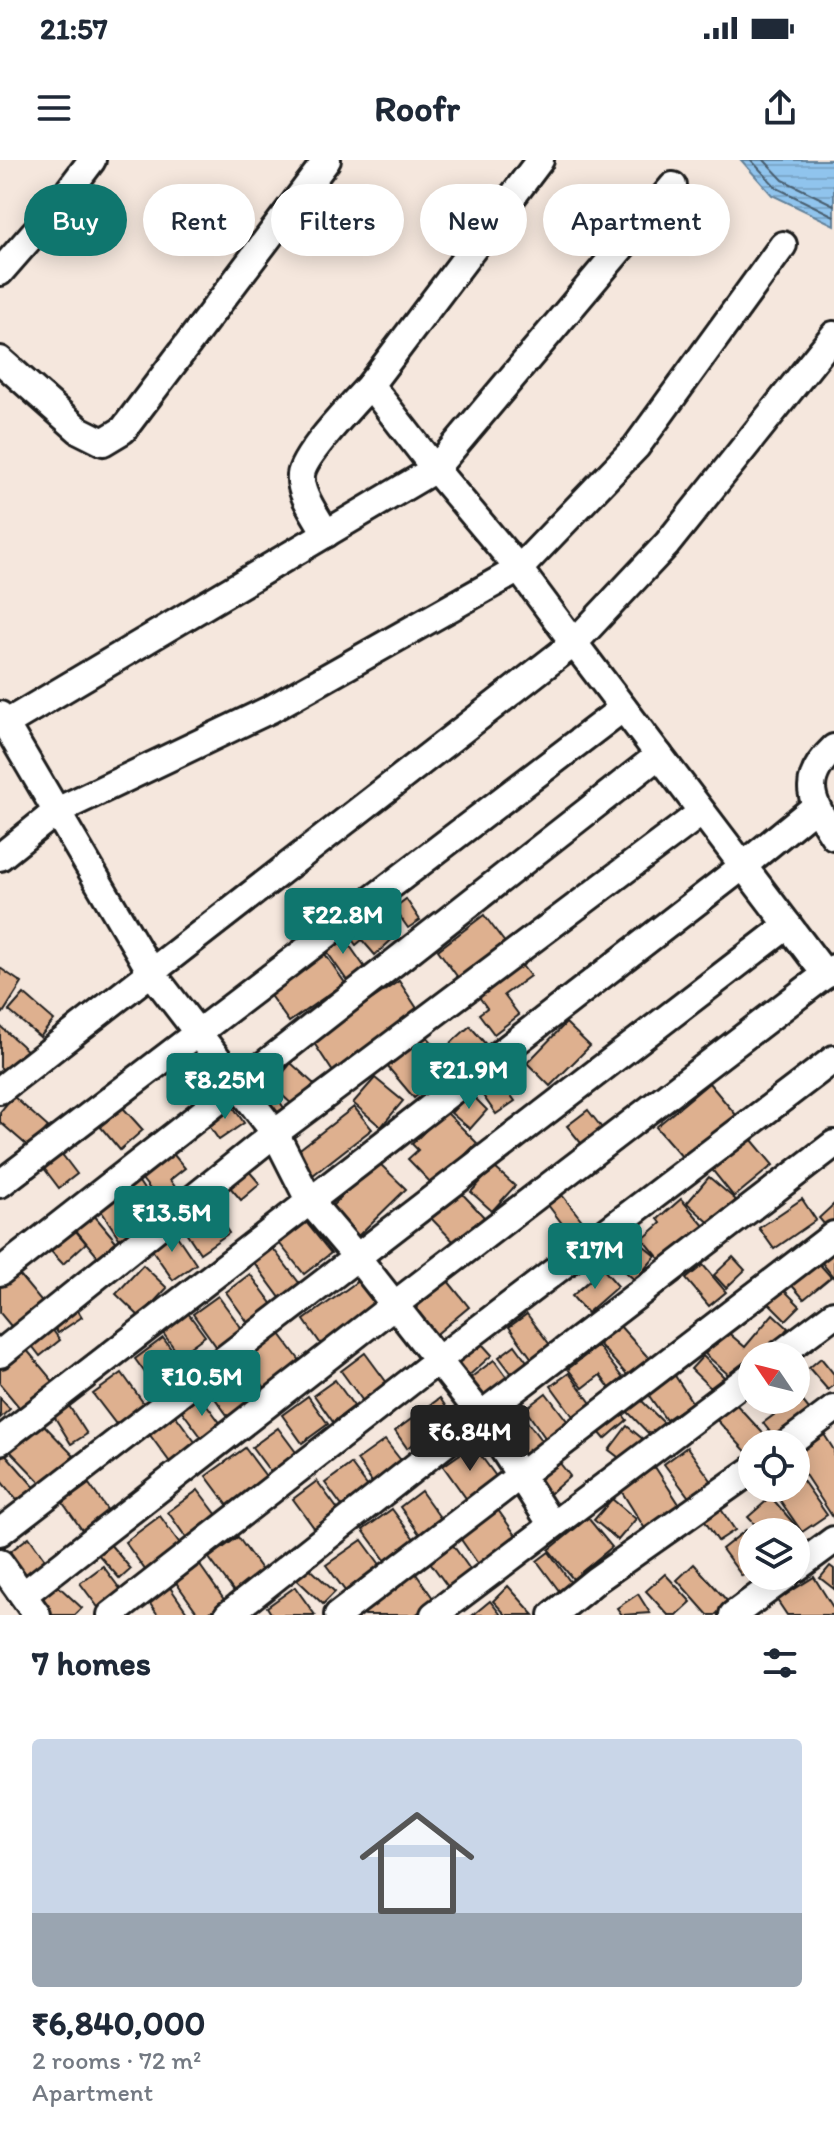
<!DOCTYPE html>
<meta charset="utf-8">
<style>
body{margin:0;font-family:Itim,sans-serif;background:#f6f6f7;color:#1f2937;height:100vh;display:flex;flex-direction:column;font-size:30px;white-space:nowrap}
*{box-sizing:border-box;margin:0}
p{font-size:26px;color:#747a83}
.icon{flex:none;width:44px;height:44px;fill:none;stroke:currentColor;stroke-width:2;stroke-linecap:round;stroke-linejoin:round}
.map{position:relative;height:1455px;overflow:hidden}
.drawer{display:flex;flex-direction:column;background:#fff;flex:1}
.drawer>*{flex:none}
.top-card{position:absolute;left:24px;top:24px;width:786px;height:72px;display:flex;gap:16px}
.needle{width:52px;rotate:305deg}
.controls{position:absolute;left:738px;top:1182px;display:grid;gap:16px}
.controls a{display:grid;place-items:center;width:72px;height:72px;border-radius:50%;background:#fff;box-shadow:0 4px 20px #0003;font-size:40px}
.price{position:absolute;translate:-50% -68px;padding:0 18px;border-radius:8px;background:#0f766e;color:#fff;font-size:26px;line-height:52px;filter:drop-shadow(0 2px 4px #0008)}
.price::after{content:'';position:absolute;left:50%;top:48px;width:24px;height:18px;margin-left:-12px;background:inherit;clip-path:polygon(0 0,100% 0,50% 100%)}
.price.selected{background:#222;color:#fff}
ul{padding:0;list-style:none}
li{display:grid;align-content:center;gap:16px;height:424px;padding:0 32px}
li span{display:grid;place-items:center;height:248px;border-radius:8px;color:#555}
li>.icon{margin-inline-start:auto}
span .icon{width:144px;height:144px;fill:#fffc;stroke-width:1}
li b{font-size:34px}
h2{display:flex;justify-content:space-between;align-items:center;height:96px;padding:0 32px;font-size:34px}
.pill{padding:0 28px;border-radius:36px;background:#fff;box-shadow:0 4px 20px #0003;font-size:28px;line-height:72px}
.pill.selected{background:#0f766e;color:#fff}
.status{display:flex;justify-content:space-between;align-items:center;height:56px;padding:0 40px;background:#fff;direction:ltr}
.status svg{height:22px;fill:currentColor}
header{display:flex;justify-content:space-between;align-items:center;height:104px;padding:0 32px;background:#fff;font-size:36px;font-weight:700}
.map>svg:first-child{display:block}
.water{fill:url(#water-rules);stroke:#628199;stroke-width:2}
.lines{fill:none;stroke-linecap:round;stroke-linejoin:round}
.shore{stroke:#4a5f70;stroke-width:2}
.building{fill:#deb08f;stroke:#1c1c1c;stroke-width:2}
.minor-casing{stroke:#1c1c1c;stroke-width:32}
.minor{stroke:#fff;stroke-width:26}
</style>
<div class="status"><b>21:57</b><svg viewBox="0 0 49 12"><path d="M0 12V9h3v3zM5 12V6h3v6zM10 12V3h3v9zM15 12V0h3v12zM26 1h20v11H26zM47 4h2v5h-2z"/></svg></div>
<header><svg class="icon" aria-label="menu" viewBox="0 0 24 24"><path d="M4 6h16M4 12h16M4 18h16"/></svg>Roofr<svg class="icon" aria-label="share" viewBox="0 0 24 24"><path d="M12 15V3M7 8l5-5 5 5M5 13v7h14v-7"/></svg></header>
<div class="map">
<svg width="834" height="1455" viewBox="0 0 834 1455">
<defs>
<pattern id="water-rules" width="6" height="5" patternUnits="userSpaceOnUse" patternTransform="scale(2)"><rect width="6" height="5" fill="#90c4ed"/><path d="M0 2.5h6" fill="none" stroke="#7ca8cb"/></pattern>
</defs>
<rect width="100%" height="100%" fill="#f5e7dd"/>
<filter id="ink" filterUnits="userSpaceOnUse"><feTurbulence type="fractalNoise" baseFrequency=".0125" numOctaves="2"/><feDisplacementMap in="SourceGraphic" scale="16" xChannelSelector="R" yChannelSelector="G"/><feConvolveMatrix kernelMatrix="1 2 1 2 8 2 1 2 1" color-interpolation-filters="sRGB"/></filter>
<g filter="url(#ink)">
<!-- water -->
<path class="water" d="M741,0H834V65L772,35Z"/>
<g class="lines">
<!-- shore -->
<g class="shore">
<path d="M751,0L777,28L834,56"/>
<path d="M764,0L783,20L834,45"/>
</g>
</g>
<!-- building -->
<g class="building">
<path d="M406,739L420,760L408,768L394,748Z"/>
<path d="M379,752L398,774L375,795L362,780L356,785L351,778Z"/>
<path d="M484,755L509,788L462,823L438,790Z"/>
<path d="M338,769L366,809L348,822L320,782Z"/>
<path d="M325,794L345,823L289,862L269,834Z"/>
<path d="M516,798L530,816L504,835L519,855L494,874L479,854L487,848L474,830Z"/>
<path d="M0,808L22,823L3,853L0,851Z"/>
<path d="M399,821L424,859L337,918L312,880Z"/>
<path d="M24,834L54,860L40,877L9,851Z"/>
<path d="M566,863L590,886L550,926L527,903Z"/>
<path d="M0,866L29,892L9,915L0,907Z"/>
<path d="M470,866L488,887L462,911L443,890Z"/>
<path d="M424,873L452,906L414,938L387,906Z"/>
<path d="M291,903L314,924L294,946L272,926Z"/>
<path d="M497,916L515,941L496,954L479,930Z"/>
<path d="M375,918L403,941L381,967L353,943Z"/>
<path d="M265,920L284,948L266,959L248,931Z"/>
<path d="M709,923L742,962L690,1006L656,967Z"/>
<path d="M470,933L487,950L470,969L451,953Z"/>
<path d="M13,936L48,967L30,988L0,962V952Z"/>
<path d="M116,940L143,970L120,990L94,959Z"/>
<path d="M230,942L244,963L219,980L205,960Z"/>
<path d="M354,947L372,969L313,1015L296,992Z"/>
<path d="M588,950L605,972L585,988L567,966Z"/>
<path d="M445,951L477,983L434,1026L408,999L418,990L412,984Z"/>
<path d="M747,974L773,1005L734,1037L709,1006Z"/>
<path d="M55,985L77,1014L59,1028L37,999Z"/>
<path d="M169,989L185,1008L170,1020L185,1040L169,1053L138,1014Z"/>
<path d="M377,1001L406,1029L358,1076L330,1048Z"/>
<path d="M242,1003L260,1024L241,1040L223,1019Z"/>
<path d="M494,1007L515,1026L492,1051L471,1032Z"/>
<path d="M135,1016L160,1053L125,1087L96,1043Z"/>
<path d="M709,1017L736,1040L713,1066L687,1043Z"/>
<path d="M457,1028L484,1057L456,1084L428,1055Z"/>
<path d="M562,1035L584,1063L570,1074L548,1045Z"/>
<path d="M681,1039L705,1067L664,1104L643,1079L661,1063L658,1059Z"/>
<path d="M802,1039L816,1060L774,1089L759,1068Z"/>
<path d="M207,1040L229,1073L200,1093L178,1060Z"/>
<path d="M834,1044V1070L831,1072L819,1058Z"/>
<path d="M88,1048L125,1092L107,1108L70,1063Z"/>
<path d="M302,1057L331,1093L304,1114L276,1079Z"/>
<path d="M70,1064L86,1083L63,1104L46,1086Z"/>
<path d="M171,1067L196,1104L173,1120L148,1084Z"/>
<path d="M631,1075L656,1096L635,1120L610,1099Z"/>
<path d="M834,1080V1118L816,1095Z"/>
<path d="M272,1087L300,1124L281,1139L253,1101Z"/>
<path d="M733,1097L745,1110L726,1128L714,1115Z"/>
<path d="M815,1099L831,1117L804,1139L788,1121Z"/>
<path d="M143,1105L167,1128L140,1157L116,1134Z"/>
<path d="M703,1105L726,1132L709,1146L686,1119Z"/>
<path d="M603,1109L618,1126L587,1153L572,1136Z"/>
<path d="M16,1111L50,1152L20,1177L0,1153V1125Z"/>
<path d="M250,1114L274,1146L249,1164L226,1132Z"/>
<path d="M358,1121L377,1147L323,1187L304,1160Z"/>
<path d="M448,1121L469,1147L433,1177L412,1151Z"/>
<path d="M778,1124L800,1146L786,1160L764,1138Z"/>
<path d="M218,1136L243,1170L218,1189L193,1154Z"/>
<path d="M72,1141L82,1157L58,1173L48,1158Z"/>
<path d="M188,1153L205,1176L179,1195L163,1173Z"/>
<path d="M527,1154L553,1189L535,1203L509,1167Z"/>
<path d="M773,1154L788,1168L764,1196H752V1209L739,1224L705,1194L725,1170L745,1187Z"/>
<path d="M46,1161L60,1180L40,1196L26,1178Z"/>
<path d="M619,1165L655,1205L635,1224L599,1184Z"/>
<path d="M280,1174L304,1206L268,1232L244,1200Z"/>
<path d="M163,1178L190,1215L162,1236L135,1199Z"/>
<path d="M21,1183L57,1226L24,1253L0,1224V1200Z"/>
<path d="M467,1183L474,1191L482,1184L492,1195L466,1218L449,1198Z"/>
<path d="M515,1185L531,1207L515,1218L499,1197Z"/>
<path d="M598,1186L628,1225L615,1235L600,1215L583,1228L568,1209Z"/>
<path d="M365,1193L393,1231L368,1248L341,1211Z"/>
<path d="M703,1196L732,1225L720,1237L691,1209Z"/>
<path d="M821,1198L834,1214V1225L828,1230L809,1208Z"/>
<path d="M494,1200L510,1222L484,1240L469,1219Z"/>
<path d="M229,1209L253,1242L230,1259L206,1226Z"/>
<path d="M672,1211L692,1242L666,1260L645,1230Z"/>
<path d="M122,1213L147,1248L119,1268L93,1234Z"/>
<path d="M569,1213L593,1246L575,1259L551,1226Z"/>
<path d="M335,1220L354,1246L333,1262L314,1235Z"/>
<path d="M198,1233L224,1268L205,1282L179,1247Z"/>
<path d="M546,1233L568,1262L546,1279L525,1249Z"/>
<path d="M796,1233L814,1255L779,1283L763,1263L775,1254L763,1240H796Z"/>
<path d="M635,1234L667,1266L654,1279L623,1247Z"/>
<path d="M308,1236L328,1264L302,1283L282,1255Z"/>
<path d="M0,1238L10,1249L0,1258Z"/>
<path d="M440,1238L452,1256L407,1288L395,1271Z"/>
<path d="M734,1242L773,1284H752V1298L716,1259Z"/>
<path d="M615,1245L627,1260L605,1279L593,1265Z"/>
<path d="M69,1246L87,1274L71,1284L54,1256Z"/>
<path d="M173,1252L198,1286L172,1305L147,1271Z"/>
<path d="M520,1252L543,1283L525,1296L503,1265Z"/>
<path d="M40,1261L74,1296L42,1324L10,1291Z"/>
<path d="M627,1266L644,1280L626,1303L609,1290Z"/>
<path d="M278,1268L301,1299L275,1318L252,1287Z"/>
<path d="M822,1271L834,1290V1359L796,1301V1288Z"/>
<path d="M385,1280L403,1303L374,1325L357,1300Z"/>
<path d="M473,1285L498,1319L468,1341L443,1306Z"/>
<path d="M687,1287L713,1323L691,1340L664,1304Z"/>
<path d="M245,1288L271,1323L232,1351L206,1316Z"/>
<path d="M2,1290L36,1329L19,1343L0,1320Z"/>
<path d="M552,1293L570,1316L545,1338L526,1316Z"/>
<path d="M351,1304L368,1327L342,1346L325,1323Z"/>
<path d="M655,1307L683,1350L647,1372L620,1329Z"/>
<path d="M801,1318L827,1355L802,1372L777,1336L788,1328H796V1322Z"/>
<path d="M317,1321L339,1351L315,1369L293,1339Z"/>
<path d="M89,1324L113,1358L87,1377L63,1343Z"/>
<path d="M198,1330L223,1363L192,1386L168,1352Z"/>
<path d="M421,1331L444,1363L423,1379L400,1347Z"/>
<path d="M771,1337L795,1365L787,1372H762L748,1357Z"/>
<path d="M612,1339L636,1359L618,1380L594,1360Z"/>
<path d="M716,1342L735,1370L718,1381L700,1354Z"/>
<path d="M392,1349L417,1383L388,1404L363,1370Z"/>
<path d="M498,1350L522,1384L483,1411L460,1378Z"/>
<path d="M160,1356L186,1392L151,1418L125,1382Z"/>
<path d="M588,1358L612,1387L573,1419L549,1390Z"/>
<path d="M746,1370L752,1378V1408L742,1416L722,1389Z"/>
<path d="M29,1377L49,1405L27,1422L7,1394Z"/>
<path d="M238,1377L263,1412L235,1433L209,1398Z"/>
<path d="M362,1380L384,1410L349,1436L326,1405Z"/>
<path d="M450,1381L474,1415L451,1431L427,1398Z"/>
<path d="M109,1383L131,1409L120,1419L97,1393Z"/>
<path d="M549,1392L571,1423L560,1432L537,1401Z"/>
<path d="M304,1403L335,1432L323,1444L292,1415Z"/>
<path d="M199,1404L225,1441L206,1455H199L175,1421Z"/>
<path d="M694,1404L729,1443L715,1455H708L677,1420Z"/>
<path d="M103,1406L126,1437L103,1454L80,1423Z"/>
<path d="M830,1406L834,1409V1429L820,1418Z"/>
<path d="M414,1411L435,1441L415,1455H365L361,1448Z"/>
<path d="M665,1414L691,1442L677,1455H668L646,1431Z"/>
<path d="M814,1417L834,1449V1455H787L777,1440Z"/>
<path d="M56,1424L82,1448L75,1455H45L36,1446Z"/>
<path d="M169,1426L189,1455H158L148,1441Z"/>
<path d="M508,1426L534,1455H506L493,1441Z"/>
<path d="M295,1427L315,1455H272L267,1447Z"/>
<path d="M638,1434L650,1453L622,1455L617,1448Z"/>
<path d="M490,1441L501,1455H473Z"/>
</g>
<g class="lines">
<!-- minor casing -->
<g class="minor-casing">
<g id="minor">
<path d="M540,0L370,225L435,309L673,26"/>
<path d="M0,112L55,49L92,0"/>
<path d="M0,200L79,270L103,282L123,270L327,0"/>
<path d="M326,374C318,357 299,335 301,315C303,295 355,242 370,225"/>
<path d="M0,555L151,812L275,973L310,1042L356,1096L481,1255L552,1365"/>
<path d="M5,564L435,309L519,409L636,287L783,85"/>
<path d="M834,588C799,621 811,641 834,676"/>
<path d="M0,697L57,651L271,549L519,409L574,483L667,384L834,175"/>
<path d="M0,930L574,483L826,815"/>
<path d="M0,1024L623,548"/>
<path d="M0,1112L659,595"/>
<path d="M0,1194L275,973L702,652"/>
<path d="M778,1196L834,1154"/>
<path d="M0,1281L743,706L815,647"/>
<path d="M787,1284L834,1249"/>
<path d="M0,1372L788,765"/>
<path d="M0,1403L37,1455"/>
<path d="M796,1408L834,1380"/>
<path d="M23,1435L394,1145L834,808"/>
<path d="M111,1455L438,1200L834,899"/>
<path d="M228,1455L481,1255L834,984"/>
<path d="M338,1455L834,1075"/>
<path d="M434,1455L752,1215"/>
<path d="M553,1455L596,1420L752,1310"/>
<path d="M733,1455L786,1416"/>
</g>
</g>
<!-- minor -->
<use href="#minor" class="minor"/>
</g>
</g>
</svg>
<div class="controls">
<a><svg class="needle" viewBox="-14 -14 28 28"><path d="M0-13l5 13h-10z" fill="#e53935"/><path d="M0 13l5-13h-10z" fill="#747a83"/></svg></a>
<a><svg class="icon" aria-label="locate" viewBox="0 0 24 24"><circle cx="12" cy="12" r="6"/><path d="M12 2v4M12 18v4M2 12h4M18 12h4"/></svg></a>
<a><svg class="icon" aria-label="layers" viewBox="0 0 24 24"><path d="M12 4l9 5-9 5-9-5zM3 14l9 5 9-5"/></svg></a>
</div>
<b class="price" style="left:343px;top:796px">₹22.8M</b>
<b class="price" style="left:469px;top:951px">₹21.9M</b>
<b class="price" style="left:225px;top:961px">₹8.25M</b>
<b class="price" style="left:172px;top:1094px">₹13.5M</b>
<b class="price" style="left:595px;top:1131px">₹17M</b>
<b class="price" style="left:202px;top:1258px">₹10.5M</b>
<b class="price selected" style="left:470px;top:1313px">₹6.84M</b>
<div class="top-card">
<a class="pill selected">Buy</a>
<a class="pill">Rent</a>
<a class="pill">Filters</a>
<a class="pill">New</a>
<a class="pill">Apartment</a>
</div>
</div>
<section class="drawer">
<h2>7 homes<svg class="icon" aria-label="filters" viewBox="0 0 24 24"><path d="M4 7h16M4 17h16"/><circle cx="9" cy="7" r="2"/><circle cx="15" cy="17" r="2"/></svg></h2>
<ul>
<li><span style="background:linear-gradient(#c9d6e8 70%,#9aa5b1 0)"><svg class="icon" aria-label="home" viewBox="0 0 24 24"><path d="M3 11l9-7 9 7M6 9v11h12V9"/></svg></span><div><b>₹6,840,000</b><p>2 rooms · 72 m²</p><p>Apartment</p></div></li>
</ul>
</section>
